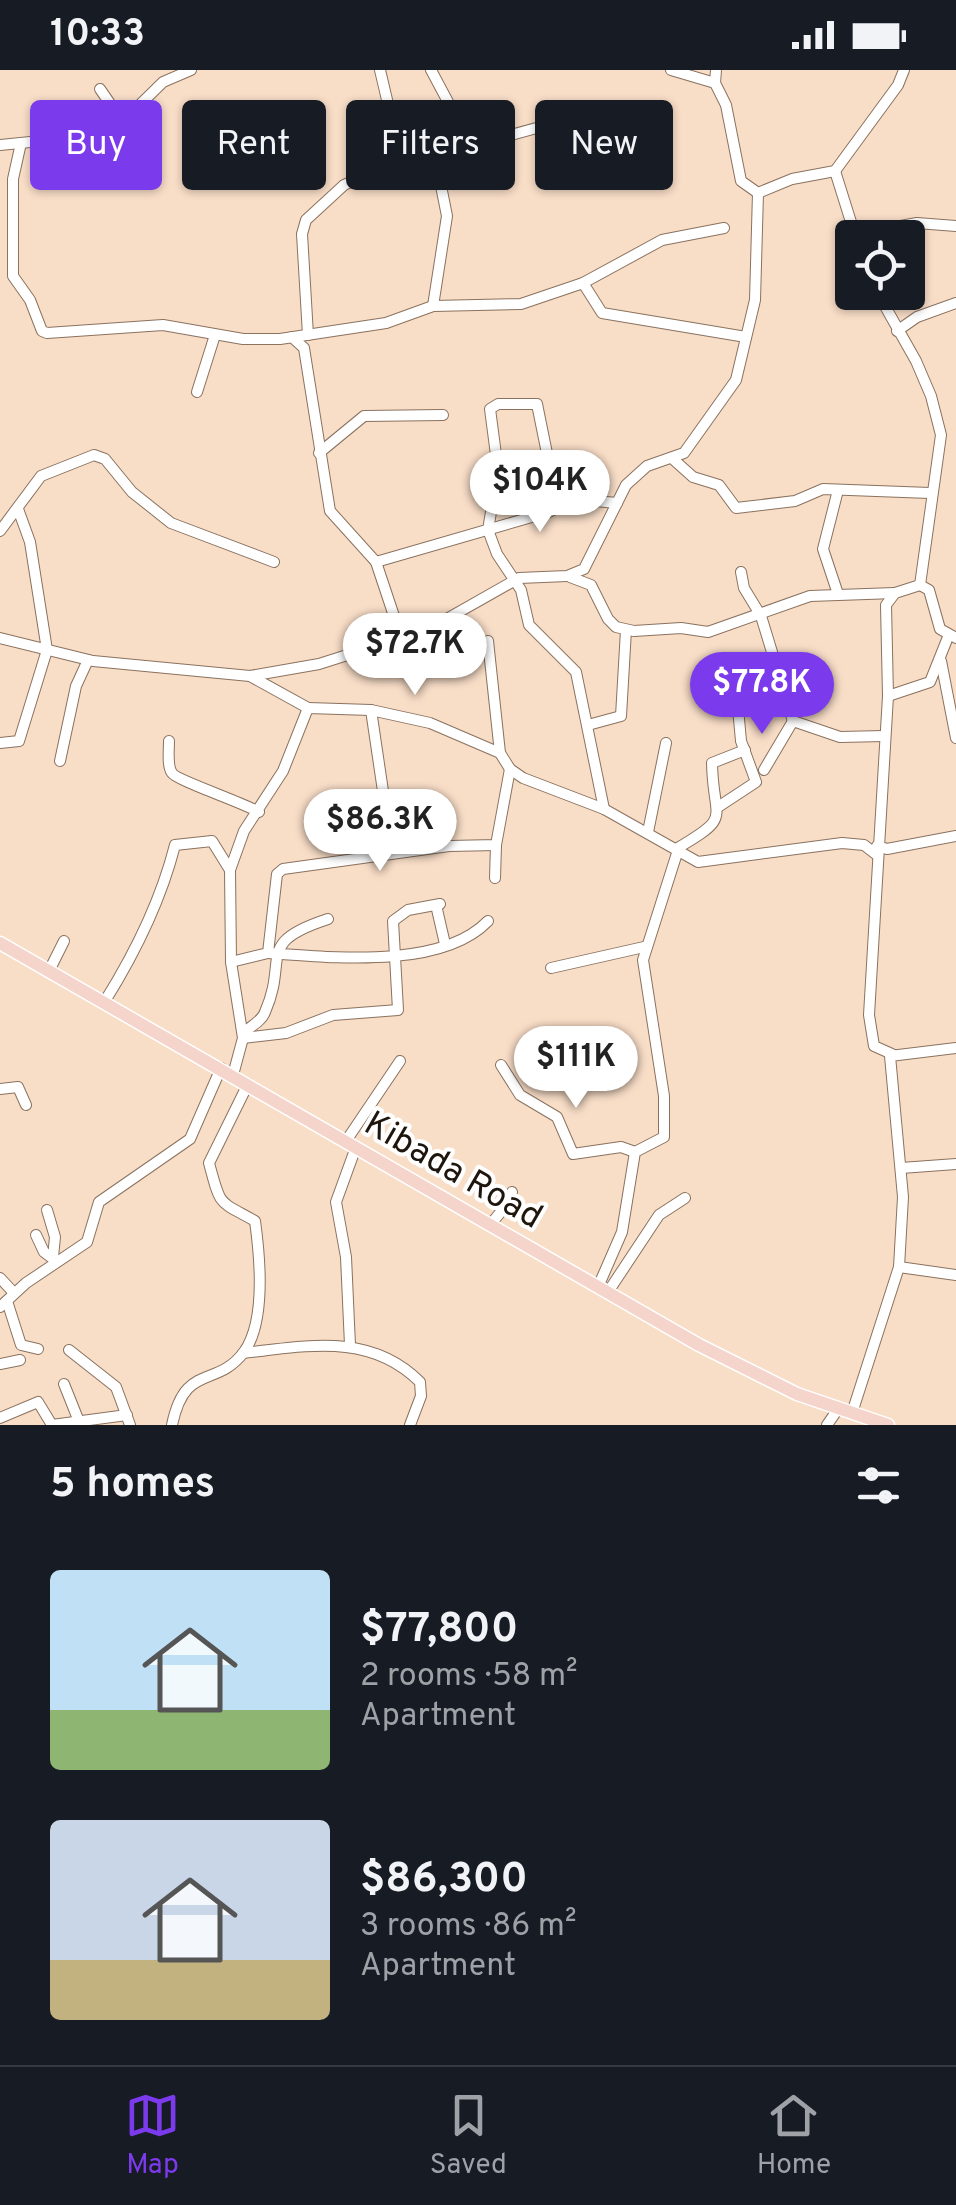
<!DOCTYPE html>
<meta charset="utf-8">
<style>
body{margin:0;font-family:Overpass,sans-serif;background:#242831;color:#f1f3f6;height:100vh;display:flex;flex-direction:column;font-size:38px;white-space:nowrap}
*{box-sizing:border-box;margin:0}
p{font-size:32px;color:#9ea1a6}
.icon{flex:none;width:55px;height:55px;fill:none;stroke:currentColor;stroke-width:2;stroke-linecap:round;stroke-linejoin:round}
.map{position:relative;height:1355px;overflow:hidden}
.details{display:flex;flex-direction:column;background:#171b24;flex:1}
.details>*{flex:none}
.banner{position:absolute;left:30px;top:30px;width:898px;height:90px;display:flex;gap:20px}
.fabs{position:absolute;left:835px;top:150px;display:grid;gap:20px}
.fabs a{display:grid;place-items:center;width:90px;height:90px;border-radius:10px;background:#171b24;box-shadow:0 2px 8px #0004;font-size:50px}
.price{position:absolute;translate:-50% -85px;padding:0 22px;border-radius:35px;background:#fff;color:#222;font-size:32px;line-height:65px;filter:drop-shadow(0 2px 5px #0008)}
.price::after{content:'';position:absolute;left:50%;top:60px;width:30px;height:22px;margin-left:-15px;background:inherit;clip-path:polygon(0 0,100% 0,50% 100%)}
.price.on{background:#7c3aed;color:#fff}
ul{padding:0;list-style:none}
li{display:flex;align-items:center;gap:30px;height:250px;padding:0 50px}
li span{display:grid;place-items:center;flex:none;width:280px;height:200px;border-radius:10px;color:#555}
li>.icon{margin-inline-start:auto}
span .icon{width:120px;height:120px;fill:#fffc;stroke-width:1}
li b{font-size:42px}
h2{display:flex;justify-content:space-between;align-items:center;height:120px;padding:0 50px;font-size:42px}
.chip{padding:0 35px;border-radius:10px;background:#171b24;box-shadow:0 2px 8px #0004;font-size:35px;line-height:90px}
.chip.on{background:#7c3aed;color:#fff}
.status{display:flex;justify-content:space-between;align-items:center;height:70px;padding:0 50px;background:#171b24;direction:ltr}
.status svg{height:28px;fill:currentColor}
.tab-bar{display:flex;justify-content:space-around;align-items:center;height:140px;border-top:2px solid #363941;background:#171b24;font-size:28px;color:#9ea1a6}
.tab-bar a{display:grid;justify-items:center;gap:5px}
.tab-bar .on{color:#7c3aed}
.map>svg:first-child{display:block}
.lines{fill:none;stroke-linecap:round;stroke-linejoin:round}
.minor-casing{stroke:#8a725f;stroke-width:12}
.major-casing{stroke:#fff;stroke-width:15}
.minor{stroke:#fff;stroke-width:10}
.major{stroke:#f5d4cb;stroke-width:12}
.labels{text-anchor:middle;stroke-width:8;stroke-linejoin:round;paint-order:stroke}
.street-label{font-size:35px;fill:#1e150d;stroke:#fff}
</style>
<div class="status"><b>10:33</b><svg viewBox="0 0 49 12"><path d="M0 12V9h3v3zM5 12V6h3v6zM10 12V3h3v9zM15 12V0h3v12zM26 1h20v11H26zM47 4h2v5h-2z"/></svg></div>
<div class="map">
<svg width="956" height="1355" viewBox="0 0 956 1355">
<rect width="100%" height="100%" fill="#f8ddc7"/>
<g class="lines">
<!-- minor casing -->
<g class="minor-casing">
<g id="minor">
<path d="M431,0L463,60L460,79L446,86L438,101L447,146L433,236"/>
<path d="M671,0L715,13"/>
<path d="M716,0L715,13L726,35L741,111L758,123"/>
<path d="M100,19L122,51"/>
<path d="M21,73L13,109V206L30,230L42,261L47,263L163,255L243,269H280L386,253L433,236L521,234L583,213L602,243L746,267"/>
<path d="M0,75L110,64L163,12L191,0"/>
<path d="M460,79L562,51"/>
<path d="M835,101L856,168"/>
<path d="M868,162L917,153L956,156"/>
<path d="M583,213L662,170L724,158"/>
<path d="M877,222L916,291L931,326L941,365L920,515L895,523L886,535L888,626L869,945L874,976L892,984"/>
<path d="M897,261L917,247L956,233"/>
<path d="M308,265L302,164L306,150L344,115L384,97L392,51L380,0"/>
<path d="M292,267L304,278L330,441L376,492L401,567"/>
<path d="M197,322L215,265"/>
<path d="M319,383L364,346L443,345"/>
<path d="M674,390L693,407L719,415L736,438L795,431L823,419L930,423"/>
<path d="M0,461L41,406L94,385L105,389L132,422L171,453L274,492"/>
<path d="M376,492L549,442L574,429"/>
<path d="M741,502L744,518L761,546L793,651L840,667L884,666"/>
<path d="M570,507L591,515L608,549L616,557L634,561L681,558L708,562L810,526L895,523"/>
<path d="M920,515L929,520L940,559L956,568"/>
<path d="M838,524L823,479L838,420"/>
<path d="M0,568L93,591L250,606L308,638"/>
<path d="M488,571L500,683"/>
<path d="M941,591L956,668"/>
<path d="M250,606L319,594L429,559L519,508L567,506L584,499L626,415L647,396L684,383L736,310L755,230L758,123L792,109L835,101L898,15L904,0"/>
<path d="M888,626L930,612L948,567"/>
<path d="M371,640L392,782"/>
<path d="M588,655L621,646L626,560"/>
<path d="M169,671C169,681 167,696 172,703C176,710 244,733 259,742"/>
<path d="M0,673L19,671L47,580L30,472L18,439"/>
<path d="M60,691L76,616L88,590"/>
<path d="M764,700L793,651"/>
<path d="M718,737L756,712L741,671L737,627L779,605"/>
<path d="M604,739L576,602L529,555L521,520L497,484L488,460L498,400L490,339L498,334H537L554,418L574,429L617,433"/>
<path d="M648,762L666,673"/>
<path d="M877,776L887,779L956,766"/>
<path d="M676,779C734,745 713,752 712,693L745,680"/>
<path d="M495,808L496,775"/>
<path d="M436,835L445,874"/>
<path d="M268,883C329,887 441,900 488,851"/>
<path d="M231,892L268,883L277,804L283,799L449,776L496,775L510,699"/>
<path d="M551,898L644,877"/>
<path d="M49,901L64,871"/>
<path d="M105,931C135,883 161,830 175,775L212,771L230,800"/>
<path d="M243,963C250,957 262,951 265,942C289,888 254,873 328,849"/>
<path d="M243,968L286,963L333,945L398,940L393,851L408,840L440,834"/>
<path d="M501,995L520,1025L557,1047L573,1084L621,1077L635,1082"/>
<path d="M233,1005L243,968L231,892L230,800L244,761L283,701L308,638L371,640L430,653L500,683L510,699L523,708L604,739L698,792L842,773L864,775L877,785"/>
<path d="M0,1019L18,1017L26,1035"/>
<path d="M346,1071L400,991"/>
<path d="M901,1098L956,1094"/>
<path d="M47,1140L55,1167L53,1187"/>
<path d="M490,1155L509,1132L512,1122"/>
<path d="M36,1165L44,1182L56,1191"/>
<path d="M899,1197L956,1205"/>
<path d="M0,1208L14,1223"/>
<path d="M598,1217L622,1162L635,1082L664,1067V1026L643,890L678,780"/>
<path d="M608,1222L659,1145L685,1128"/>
<path d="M7,1231L21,1275L38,1279"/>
<path d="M0,1237L26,1213L87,1172L99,1132L190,1069L221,998"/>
<path d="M350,1275L346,1187L336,1132L356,1077"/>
<path d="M69,1280L116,1317L130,1355"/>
<path d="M243,1283C307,1276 370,1262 420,1312L421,1326L410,1355"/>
<path d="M0,1294L20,1290"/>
<path d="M64,1314L80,1354"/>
<path d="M852,1343L899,1197L903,1127L890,986L956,978"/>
<path d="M0,1348L38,1332L52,1355"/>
<path d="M52,1355L127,1345"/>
<path d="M172,1355C185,1292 216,1319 244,1282C266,1251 260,1187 255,1151C218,1130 221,1138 209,1093L248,1014"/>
<path d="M827,1355L838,1339"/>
</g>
</g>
<!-- major casing -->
<g class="major-casing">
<path id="major" d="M0,873L699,1275L797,1324L888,1355"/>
</g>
<!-- minor -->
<use href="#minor" class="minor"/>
<!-- major -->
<use href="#major" class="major"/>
</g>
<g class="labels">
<!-- street labels -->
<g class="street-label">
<text transform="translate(454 1099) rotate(30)" y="12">Kibada Road</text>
</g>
</g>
</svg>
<div class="fabs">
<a><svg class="icon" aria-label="locate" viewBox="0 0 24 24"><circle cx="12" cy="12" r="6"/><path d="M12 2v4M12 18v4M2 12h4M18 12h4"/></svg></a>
</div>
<b class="price" style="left:540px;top:465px">$104K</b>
<b class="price" style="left:415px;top:628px">$72.7K</b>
<b class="price on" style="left:762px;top:667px">$77.8K</b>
<b class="price" style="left:380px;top:804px">$86.3K</b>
<b class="price" style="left:576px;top:1041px">$111K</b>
<div class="banner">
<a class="chip on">Buy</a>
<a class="chip">Rent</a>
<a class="chip">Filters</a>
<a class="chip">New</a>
</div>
</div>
<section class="details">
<h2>5 homes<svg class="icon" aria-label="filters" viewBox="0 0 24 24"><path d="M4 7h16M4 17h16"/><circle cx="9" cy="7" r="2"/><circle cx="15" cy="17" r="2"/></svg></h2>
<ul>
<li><span style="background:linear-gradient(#bfe0f5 70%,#8fb573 0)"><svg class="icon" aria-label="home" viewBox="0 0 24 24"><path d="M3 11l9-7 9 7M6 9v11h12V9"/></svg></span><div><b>$77,800</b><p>2 rooms · 58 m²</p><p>Apartment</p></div></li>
<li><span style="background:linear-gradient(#c9d6e8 70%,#c2b280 0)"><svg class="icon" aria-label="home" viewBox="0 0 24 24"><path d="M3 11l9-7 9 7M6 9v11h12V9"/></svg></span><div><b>$86,300</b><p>3 rooms · 86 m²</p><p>Apartment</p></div></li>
</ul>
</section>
<nav class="tab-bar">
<a class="on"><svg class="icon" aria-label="map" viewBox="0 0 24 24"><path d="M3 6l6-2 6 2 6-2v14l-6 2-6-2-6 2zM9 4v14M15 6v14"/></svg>Map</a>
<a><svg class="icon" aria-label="saved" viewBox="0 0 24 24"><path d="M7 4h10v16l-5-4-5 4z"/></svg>Saved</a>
<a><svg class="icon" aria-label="home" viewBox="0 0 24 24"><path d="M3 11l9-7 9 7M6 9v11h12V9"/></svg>Home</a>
</nav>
